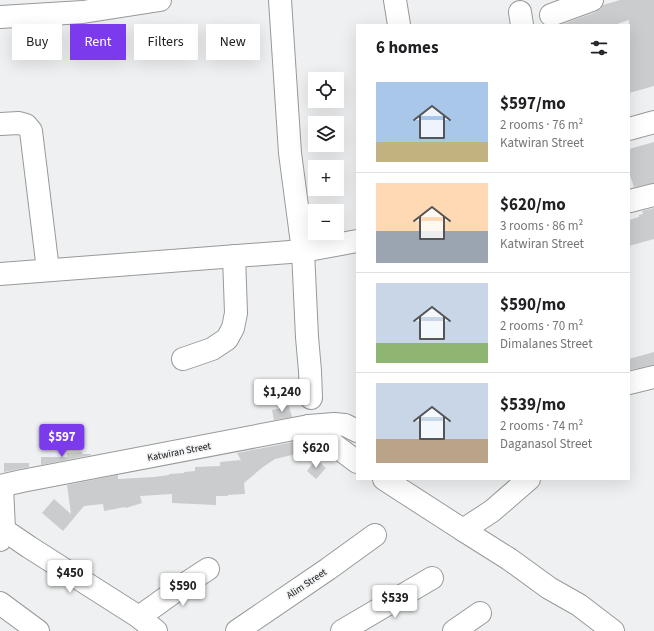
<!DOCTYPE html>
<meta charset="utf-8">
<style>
body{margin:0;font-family:"Source Sans 3",sans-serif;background:#f2f2f2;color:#202124;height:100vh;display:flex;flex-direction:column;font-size:15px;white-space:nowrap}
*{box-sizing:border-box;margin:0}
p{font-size:13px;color:#757577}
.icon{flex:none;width:22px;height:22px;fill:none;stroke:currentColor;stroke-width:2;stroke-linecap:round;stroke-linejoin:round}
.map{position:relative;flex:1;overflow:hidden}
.side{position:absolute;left:356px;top:24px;width:274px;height:456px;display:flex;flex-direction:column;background:#fff;border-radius:0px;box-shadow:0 4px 16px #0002}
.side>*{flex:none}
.hud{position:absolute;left:12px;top:24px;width:284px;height:36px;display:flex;gap:8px}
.tools{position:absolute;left:308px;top:72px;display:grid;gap:8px}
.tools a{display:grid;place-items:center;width:36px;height:36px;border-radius:0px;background:#fff;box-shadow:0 4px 16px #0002;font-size:20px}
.price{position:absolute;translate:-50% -34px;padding:0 9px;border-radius:4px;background:#fff;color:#222;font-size:13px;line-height:26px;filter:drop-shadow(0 1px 2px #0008)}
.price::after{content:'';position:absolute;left:50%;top:24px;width:12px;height:9px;margin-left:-6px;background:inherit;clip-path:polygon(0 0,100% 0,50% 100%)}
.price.current{background:#7c3aed;color:#fff}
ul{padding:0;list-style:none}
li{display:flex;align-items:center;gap:12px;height:100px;padding:0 20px}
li+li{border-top:1px solid #e0e0e0}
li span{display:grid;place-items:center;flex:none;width:112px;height:80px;border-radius:0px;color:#555}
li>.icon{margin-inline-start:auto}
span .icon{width:48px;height:48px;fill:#fffc;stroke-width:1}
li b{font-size:17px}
h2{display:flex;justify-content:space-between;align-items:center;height:48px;padding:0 20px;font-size:17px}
.tag{padding:0 14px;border-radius:0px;background:#fff;box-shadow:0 4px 16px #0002;font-size:14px;line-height:36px}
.tag.current{background:#7c3aed;color:#fff}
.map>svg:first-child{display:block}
.building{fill:#cbccce}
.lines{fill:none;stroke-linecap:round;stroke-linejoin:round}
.minor-casing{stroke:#98999a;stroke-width:24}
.minor{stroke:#fff;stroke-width:22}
.labels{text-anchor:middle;stroke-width:3;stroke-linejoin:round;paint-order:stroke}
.street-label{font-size:10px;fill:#171718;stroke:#eef0f1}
</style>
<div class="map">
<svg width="654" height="631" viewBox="0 0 654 631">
<rect width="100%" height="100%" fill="#eef0f1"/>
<!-- building -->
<g class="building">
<path d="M620,0H654V86L629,93V20L614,25H560L596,12L601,8L603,5Z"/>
<path d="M654,142V183L634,187L629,173V149Z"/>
<path d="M654,208V239L629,246V220L639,217V215L643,214L642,211Z"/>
<path d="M654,352V365L629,370V359Z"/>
<path d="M289,406L292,417L274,420L272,410Z"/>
<path d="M293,442L296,454L275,459L263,467L244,483L245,494L228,495V496H216V505L172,503V494L140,496L142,503L126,508L125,507L104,511L103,504L84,506L63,531L42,513L54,499L71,514L67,485L118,475V479L154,477L169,475V474L184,473V472L195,471V467L220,466V462L241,460L237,453Z"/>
<path d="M82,452V454H91V453V455L41,465V457H67V453Z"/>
<path d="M316,459L326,468L316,479L307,471Z"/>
<path d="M4,463H29V467L4,472Z"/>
</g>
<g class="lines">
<!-- minor casing -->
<g class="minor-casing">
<g id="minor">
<path d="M280,0L290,153L303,251L307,337L310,371L311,398"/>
<path d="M395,0L399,25"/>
<path d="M520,12L522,25"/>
<path d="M551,15L592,0"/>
<path d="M0,17L83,12L160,0"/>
<path d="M0,124L19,123L26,125L31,131L48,270"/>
<path d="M629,129L654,122"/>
<path d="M630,201L654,195"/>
<path d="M0,274L303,251L357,241"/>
<path d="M183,359L212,349L227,339L233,328L236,313L234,256"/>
<path d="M629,383L654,377"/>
<path d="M309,426L357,462"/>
<path d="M384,479L463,530L492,511L529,479"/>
<path d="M0,486L22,481L309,426L334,424L345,425L357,431"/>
<path d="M4,530L29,547L139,617L156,631"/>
<path d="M463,530L509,559L549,588L579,605L613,631"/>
<path d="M0,540L4,530L2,486"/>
<path d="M0,603L38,631"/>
<path d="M139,617L188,582L208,569"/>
<path d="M237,631L328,569L375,535"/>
<path d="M342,631L432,578"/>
<path d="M454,631L480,613"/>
</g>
</g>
<!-- minor -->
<use href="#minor" class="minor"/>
</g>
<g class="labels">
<!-- street labels -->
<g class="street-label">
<text transform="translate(179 451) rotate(-11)" y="4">Katwiran Street</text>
<text transform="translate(306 583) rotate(-34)" y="4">Alim Street</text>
</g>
</g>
</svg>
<div class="tools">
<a><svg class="icon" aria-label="locate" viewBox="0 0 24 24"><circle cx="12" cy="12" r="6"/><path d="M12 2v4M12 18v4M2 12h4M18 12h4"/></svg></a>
<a><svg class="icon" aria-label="layers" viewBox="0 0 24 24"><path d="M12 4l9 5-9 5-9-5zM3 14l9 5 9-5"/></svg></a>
<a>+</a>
<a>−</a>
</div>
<b class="price" style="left:282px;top:413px">$1,240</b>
<b class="price current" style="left:62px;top:458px">$597</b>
<b class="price" style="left:316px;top:469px">$620</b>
<b class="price" style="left:70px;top:594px">$450</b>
<b class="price" style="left:183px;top:607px">$590</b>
<b class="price" style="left:395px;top:619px">$539</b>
<div class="hud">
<a class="tag">Buy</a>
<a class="tag current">Rent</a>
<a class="tag">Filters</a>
<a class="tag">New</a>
</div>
<section class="side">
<h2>6 homes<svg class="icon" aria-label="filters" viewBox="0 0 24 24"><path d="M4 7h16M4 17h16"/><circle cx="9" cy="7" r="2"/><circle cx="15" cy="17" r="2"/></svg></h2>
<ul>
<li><span style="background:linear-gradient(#a9c7e8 75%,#c2b280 0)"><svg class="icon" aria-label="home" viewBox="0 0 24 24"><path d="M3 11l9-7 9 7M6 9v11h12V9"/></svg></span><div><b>$597/mo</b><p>2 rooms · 76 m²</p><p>Katwiran Street</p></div></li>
<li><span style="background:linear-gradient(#ffd9b3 60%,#9aa5b1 0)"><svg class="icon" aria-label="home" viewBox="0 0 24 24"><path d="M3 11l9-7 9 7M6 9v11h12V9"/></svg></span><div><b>$620/mo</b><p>3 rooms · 86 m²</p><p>Katwiran Street</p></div></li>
<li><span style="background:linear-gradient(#c9d6e8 75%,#8fb573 0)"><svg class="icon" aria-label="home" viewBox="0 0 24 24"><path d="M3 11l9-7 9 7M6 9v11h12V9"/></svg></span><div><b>$590/mo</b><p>2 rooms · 70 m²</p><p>Dimalanes Street</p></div></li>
<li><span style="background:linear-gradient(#c9d6e8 70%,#b9a48a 0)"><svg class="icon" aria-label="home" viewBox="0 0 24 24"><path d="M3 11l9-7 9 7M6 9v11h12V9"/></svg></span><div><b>$539/mo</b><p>2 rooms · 74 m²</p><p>Daganasol Street</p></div></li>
</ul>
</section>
</div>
